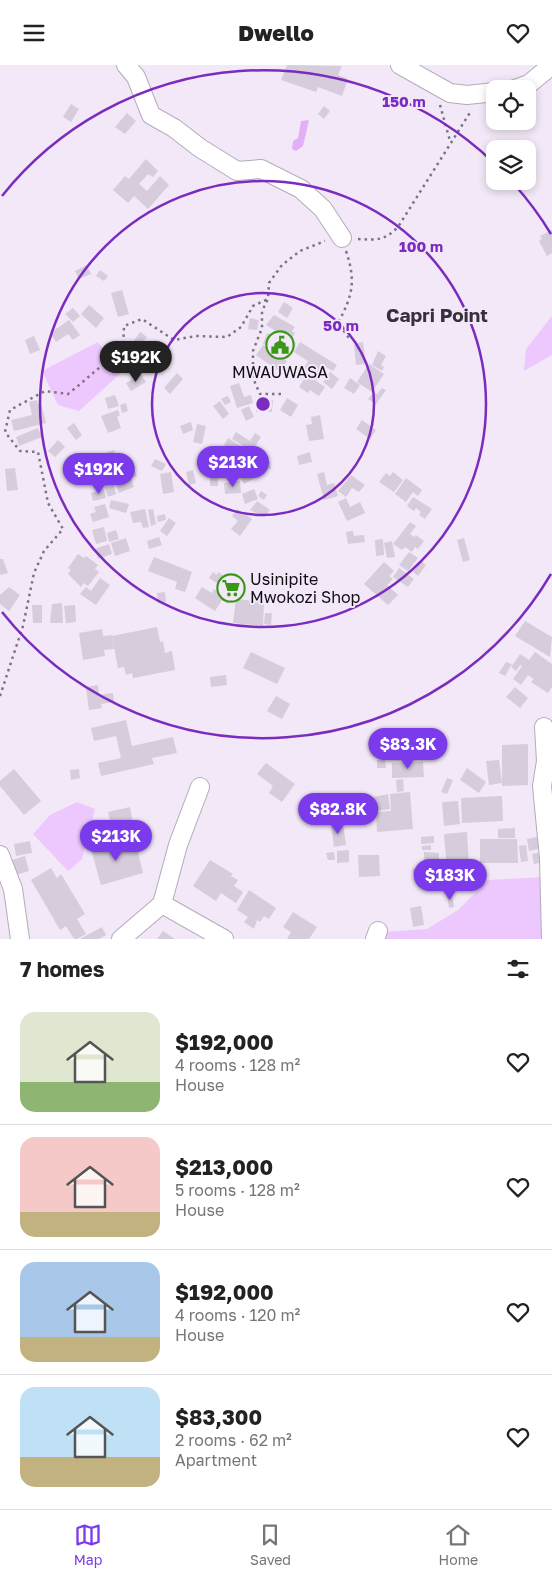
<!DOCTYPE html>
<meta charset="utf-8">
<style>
body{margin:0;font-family:"Golos Text",sans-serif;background:#f2f2f2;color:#222;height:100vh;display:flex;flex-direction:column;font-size:19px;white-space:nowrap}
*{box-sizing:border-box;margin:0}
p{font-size:16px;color:#767676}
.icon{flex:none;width:28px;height:28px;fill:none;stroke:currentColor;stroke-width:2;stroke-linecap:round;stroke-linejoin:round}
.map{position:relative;height:874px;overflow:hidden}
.panel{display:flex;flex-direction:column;background:#fff;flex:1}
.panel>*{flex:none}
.tools{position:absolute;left:486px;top:15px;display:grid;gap:10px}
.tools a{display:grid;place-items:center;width:50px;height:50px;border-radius:10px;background:#fff;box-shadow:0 2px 8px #0003;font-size:25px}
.price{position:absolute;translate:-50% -42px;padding:0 11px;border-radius:18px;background:#7c3aed;color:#fff;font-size:16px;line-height:32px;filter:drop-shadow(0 1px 2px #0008)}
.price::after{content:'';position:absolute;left:50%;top:30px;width:15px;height:11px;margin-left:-8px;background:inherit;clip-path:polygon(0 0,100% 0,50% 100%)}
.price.selected{background:#222;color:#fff}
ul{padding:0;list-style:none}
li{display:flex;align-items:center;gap:15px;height:125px;padding:0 20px}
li+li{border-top:1px solid #e0e0e0}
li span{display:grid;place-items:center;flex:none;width:140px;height:100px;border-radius:15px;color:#555}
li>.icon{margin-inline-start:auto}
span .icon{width:60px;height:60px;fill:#fffc;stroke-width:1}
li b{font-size:21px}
h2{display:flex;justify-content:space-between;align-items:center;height:60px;padding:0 20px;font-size:21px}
header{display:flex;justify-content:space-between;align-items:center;height:65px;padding:0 20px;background:#fff;font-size:22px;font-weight:800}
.menu{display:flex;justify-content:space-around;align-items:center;height:70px;border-top:1px solid #e0e0e0;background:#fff;font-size:14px;color:#767676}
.menu a{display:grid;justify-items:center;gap:2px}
.menu .selected{color:#7c3aed}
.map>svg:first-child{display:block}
.green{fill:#edc8fe}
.water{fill:#e1b0f8}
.building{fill:#d6ccdb}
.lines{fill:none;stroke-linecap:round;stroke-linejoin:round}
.minor-casing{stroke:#b5abb9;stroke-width:20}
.path{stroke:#7c757f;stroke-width:2.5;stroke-dasharray:2.5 4;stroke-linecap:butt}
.minor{stroke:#fff;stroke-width:18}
.ring{fill:none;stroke:#7b2cbf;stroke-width:2.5}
.labels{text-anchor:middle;stroke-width:4;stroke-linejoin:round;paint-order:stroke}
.poi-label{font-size:16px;fill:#110d12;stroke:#f2e8f7}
.quarter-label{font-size:19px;font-weight:bold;fill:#372f3b;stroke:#f2e8f7}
.centre{fill:#7b2cbf;stroke:#f2e8f7;stroke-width:2.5}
.ring-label{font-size:15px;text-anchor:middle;font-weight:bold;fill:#7b2cbf;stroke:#f2e8f7;stroke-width:4;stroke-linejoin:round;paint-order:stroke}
</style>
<header><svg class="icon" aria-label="menu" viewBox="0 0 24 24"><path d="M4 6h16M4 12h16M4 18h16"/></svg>Dwello<svg class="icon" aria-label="heart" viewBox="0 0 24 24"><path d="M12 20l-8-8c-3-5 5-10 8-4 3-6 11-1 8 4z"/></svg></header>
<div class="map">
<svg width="552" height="874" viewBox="0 0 552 874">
<rect width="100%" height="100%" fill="#f2e8f7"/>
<!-- green -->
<g class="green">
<path d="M552,251V290L524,306L526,284Z"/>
<path d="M98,277L120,309L79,346L58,340L42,306Z"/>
<path d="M77,737L95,744L82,794L68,806L33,769L50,750Z"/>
<path d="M542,812L544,874H382L385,867L427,864L458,845L488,815Z"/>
</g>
<!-- water -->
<path class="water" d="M309,55L303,81L296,86L292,84L293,76L298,73L301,56Z"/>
<!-- building -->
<g class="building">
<path d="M287,0L342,1L338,10L348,14L342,31L318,22L316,27L281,15Z"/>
<path d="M71,39L79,44L71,57L63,52Z"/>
<path d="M324,41L330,46L324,54L318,49Z"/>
<path d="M127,48L136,56L125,69L115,62Z"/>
<path d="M146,94L158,106L153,112L148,109L139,119L147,126L160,111L169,120L148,144L134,131L128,138L113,125L125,111L129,114Z"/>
<path d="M552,165V188L547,191L539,176L542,174L540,171Z"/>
<path d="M87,200L91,209L79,214L75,206Z"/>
<path d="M100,205L108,211L104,216L96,211Z"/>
<path d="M122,225L129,249L118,252L111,228Z"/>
<path d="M284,237L293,243L287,253L278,247Z"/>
<path d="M89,240L104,253L96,263L81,249Z"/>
<path d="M73,243L80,251L73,257L65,249Z"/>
<path d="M274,250L295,262L292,266L295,268L291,275L266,260Z"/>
<path d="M250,253L259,255L257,265L248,264Z"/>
<path d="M69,255L80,270L73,275L68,269L56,277L50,268Z"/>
<path d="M140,267L147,272L137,286L130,281Z"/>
<path d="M267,268L296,278L292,289L263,279Z"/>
<path d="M34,271L40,285L30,289L25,275Z"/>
<path d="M300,277L337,300L333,306L326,302L317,316L302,306L308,296L294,287Z"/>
<path d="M363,277L366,299L356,300L354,279Z"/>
<path d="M263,280L287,296L280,307L256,290Z"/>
<path d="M131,284L139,289L133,298L125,293Z"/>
<path d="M378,286L386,291L381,300L384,302L382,306L372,300Z"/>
<path d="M369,299L384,309L372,327L357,317Z"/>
<path d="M242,300L251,306L247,313L237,306Z"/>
<path d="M330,307L339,314L332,324L323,317Z"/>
<path d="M177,308L183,314L170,329L164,323Z"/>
<path d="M141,309L146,317L131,326L126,318Z"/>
<path d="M307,310L325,322L319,331L310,325L308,328L299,322Z"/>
<path d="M350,313L360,320L354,329L344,323Z"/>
<path d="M239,318L244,332L251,330L253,338L237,343L230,321Z"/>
<path d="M382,323L386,325L376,339L368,334L374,327L377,329Z"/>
<path d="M115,330L119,341L108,344L105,333Z"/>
<path d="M228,331L231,337L225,340L221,334Z"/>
<path d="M287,333L298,340L291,352L280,345Z"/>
<path d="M37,335L38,339L41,338L46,358L14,366L11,355L32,350L29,337Z"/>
<path d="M257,335H273L272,347H256Z"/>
<path d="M220,336L229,349L223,354L213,341Z"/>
<path d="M126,338L128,346L122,348L120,340Z"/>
<path d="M249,341L254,352L246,356L241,345Z"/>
<path d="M118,345L120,350L117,352L121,363L108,368L101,351Z"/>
<path d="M320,350L324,374L309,376L306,360L312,359L311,352Z"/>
<path d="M362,355L376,365L370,374L356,364Z"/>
<path d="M191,357L193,365L183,369L180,361Z"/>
<path d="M74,358L82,370L76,375L67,363Z"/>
<path d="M197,359L206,361L202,379L193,377Z"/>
<path d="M38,363L42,372L19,381L16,372Z"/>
<path d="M236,367L250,376L255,368L261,372L252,386L232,374Z"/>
<path d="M228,373L252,388L243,401L237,397L235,401L228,397L234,387L224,380Z"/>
<path d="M58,375L65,382L55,392L48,386Z"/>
<path d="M210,384L228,394L222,403L205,393Z"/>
<path d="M114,385L116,393L109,395L107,387Z"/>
<path d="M310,387L312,397L299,400L297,391Z"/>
<path d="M126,389L127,394L119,396L118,390Z"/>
<path d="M155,394L166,399L162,406L151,401Z"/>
<path d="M131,396L137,411L131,413L134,422L119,428L110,404Z"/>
<path d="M270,396L271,404L255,406L254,398Z"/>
<path d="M15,403L18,425L7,426L5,404Z"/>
<path d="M81,404L84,413L69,418L66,409Z"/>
<path d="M193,405L196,418L189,420L186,407Z"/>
<path d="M171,407L174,427L163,429L160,409Z"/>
<path d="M250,407L253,414L244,419L240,412Z"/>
<path d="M324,407L327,420L334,418L338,431L324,435L317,409Z"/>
<path d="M393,407L403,415L394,427L379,417L386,408L390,411Z"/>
<path d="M218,410V421H210V411Z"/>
<path d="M351,410L365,420L359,427L352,423L346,432L338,426Z"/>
<path d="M406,413L422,425L418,431L413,427L406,437L395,429Z"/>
<path d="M112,415L116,429L108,432L103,417Z"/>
<path d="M240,416L241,428L225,429L224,418Z"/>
<path d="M104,424L106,433L93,436L91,428Z"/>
<path d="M254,424L258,434L245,439L242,429Z"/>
<path d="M261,426L267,430L264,435L258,431Z"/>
<path d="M413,432L432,444L425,454L419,450L421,447L416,443L414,446L407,441Z"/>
<path d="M346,433L350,442L360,437L365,448L347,456L338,437Z"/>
<path d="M111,435L129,439L126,448L109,443Z"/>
<path d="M257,436L270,445L264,452L250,445Z"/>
<path d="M105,439L109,452L93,457L90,449L96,447L94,442Z"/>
<path d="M145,444L149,462L143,463L141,457L133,458L130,447Z"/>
<path d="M153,444L156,459L151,461L148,445Z"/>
<path d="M237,444L252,454L240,471L231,464L238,456L232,451Z"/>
<path d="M165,449L166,455L158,457L157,451Z"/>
<path d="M169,453L176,458L167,471L160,466Z"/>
<path d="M410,457L416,461L410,469L414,472L416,470L424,476L418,484L415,482L412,487L405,482L402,485L393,479Z"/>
<path d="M104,462L107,476L96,479L92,465Z"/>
<path d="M116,465L119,474L109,477L107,468Z"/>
<path d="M353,466L354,471L364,470L365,477L348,479L346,467Z"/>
<path d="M159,472L162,480L149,484L147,476Z"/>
<path d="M126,473L130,486L115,491L111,478Z"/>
<path d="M464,473L470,495L463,497L457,475Z"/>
<path d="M383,474L384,490L376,491L375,475Z"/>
<path d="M392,476L395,492L387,493L384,478Z"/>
<path d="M109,479L112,489L98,494L95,484Z"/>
<path d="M409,487L418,493L408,506L399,500Z"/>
<path d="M78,489L84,493L86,491L98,500L95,504L99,507L88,521L84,518L81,522L68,509L71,505L68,503Z"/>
<path d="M154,492L192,507L185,527L175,524L177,517L148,506Z"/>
<path d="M0,494H3L8,508L0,510Z"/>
<path d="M421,496L426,500L418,511L413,507Z"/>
<path d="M384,497L394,506L389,511L393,514L387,520L398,530L388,540L364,519Z"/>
<path d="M399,503L414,514L408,522L393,512Z"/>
<path d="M213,507L217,510L218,507L227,513L221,521L209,513Z"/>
<path d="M100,513L110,520L96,540L80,529L86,522L91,526Z"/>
<path d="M227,515L238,522L228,539L222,535L215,546L195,533L202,522L212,528L214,524L219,528Z"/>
<path d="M9,522L20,530L9,546L0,539V530Z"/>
<path d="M165,527L166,537L158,538L157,528Z"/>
<path d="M236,534L264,537L263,561L233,558Z"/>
<path d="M62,538L63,558H50L52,539Z"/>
<path d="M32,540H42V558H33Z"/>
<path d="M75,540L76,557L66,558L64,541Z"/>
<path d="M265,548H272L271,560L264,559Z"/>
<path d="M525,556L552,572L550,592L515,571Z"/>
<path d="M157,562L160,577L163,576L165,588L172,586L175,605L133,613L132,608L126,610L124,602L118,603L112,571Z"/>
<path d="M102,564L103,571L112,570L114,584L104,585L105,591L83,595L79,568Z"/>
<path d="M251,587L285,603L277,619L243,603Z"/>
<path d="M535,587L552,599V622L548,628L531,617L534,614L528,610L521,620L513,614L522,601L520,600L516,606L511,602L520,589L529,595Z"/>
<path d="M506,597L512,599L505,611L499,608Z"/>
<path d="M226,610L227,620L211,622L210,612Z"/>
<path d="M98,620L99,630L113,628L114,637L101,639L102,643L89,645L86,622Z"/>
<path d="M515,622L528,633L520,643L506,632Z"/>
<path d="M276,631L290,639L282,654L267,646Z"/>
<path d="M126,655L132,681L173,672L177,688L152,693L154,699L101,711L98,698L121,693L116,671L94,676L91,663Z"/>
<path d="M423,675L424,694L413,695L411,676Z"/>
<path d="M408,676L409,694L388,695L387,677Z"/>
<path d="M528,679V720L502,721V680Z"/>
<path d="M377,695H385L386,703H377Z"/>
<path d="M499,695L502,718L489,720L486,696Z"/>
<path d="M423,697L424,712L392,713V698Z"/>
<path d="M266,698L295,719L282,737L269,728L273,721L257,709Z"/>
<path d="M467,703L486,717L479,728L460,715Z"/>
<path d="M14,704L41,736L24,750L0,721V716Z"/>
<path d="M79,704L80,713L71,715L70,705Z"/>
<path d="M447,713L453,715L447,729L441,727Z"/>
<path d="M403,714L404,726L397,727L396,715Z"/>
<path d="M410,727L413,764L377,767L376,747L391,746L390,729Z"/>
<path d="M388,729L390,744L376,746L374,732Z"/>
<path d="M502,731L503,756L462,758L461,733Z"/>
<path d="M458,736L460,759L444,761L442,737Z"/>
<path d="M130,742L133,758L112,763L108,747Z"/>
<path d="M343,759L346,780L334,782L331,760Z"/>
<path d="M515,763V773H498V764Z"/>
<path d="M467,767L469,802L447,804L444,769Z"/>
<path d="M434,771V778L421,779V772Z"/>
<path d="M537,772L539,784L529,786L527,774Z"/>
<path d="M480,774H517L518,798H480Z"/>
<path d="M112,775L115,785L136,779L143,808L101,820L90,781Z"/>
<path d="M30,776L32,788L16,791L14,779Z"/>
<path d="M431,780V785H422V781Z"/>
<path d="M526,780L528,796L521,797L519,781Z"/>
<path d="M349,785V797L337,798V786Z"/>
<path d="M334,787L335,795H328L326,788Z"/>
<path d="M424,787L439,788V797L424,796Z"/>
<path d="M541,787L542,797L534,799L532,789Z"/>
<path d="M358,790H379L380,811L359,812Z"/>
<path d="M25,791L29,806L15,810L12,795Z"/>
<path d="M210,795L233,809L231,811L238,815L234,821L243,827L236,838L221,828L216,836L193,821Z"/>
<path d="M425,797L439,798V802H425Z"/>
<path d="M428,802V807L413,808L412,804Z"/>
<path d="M51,803L57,813L61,809L85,849L77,854L86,869L77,874H74L66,861L60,865L31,815Z"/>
<path d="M430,808L431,814L440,813L441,821L427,822L426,814L416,815V809Z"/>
<path d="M249,825L276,843L269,854L264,851L260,857L257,855L254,864L244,857L248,852L237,845Z"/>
<path d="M452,829L454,842L449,843L447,830Z"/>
<path d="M421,841L424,860L413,862L410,843Z"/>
<path d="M293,847L317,862L309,874H287L291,867L283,862Z"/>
<path d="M102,862L106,870L99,874H80Z"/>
<path d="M163,866L175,874H157Z"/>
</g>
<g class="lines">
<!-- minor casing -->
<g class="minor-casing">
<g id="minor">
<path d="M126,0L136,12L151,50L174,63L200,83L237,106L261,104L301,124L323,144L342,173"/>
<path d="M400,0L450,28L467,30L495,27"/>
<path d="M515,24L529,19L552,0"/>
<path d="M544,662L546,696L542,721L549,793L551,874"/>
<path d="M0,790L13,824L20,874"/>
<path d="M162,839L224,874"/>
<path d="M121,874L162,839L178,780L200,722"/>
<path d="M375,874L378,866"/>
</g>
</g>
<!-- path -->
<g class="path">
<path d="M440,40L450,76"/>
<path d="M358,174C377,175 384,176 398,162L471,46"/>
<path d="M346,186C356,216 353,230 338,258L349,273"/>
<path d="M281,329H260L253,313V286L262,263V246L268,234L269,218L282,200L300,186L325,176"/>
<path d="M0,631L23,561L34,508L44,486L63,464L48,438L38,387L20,386L5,367L10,345L45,326L68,329C87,314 103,298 123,285L124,261L142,254L174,275L196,271L227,272L241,262L253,241L268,234"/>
</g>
<!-- minor -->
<use href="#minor" class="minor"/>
</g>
<!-- distance rings -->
<g class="ring">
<circle cx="263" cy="339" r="111"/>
<circle cx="263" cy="339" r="223"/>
<path d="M551 509A334 334 0 0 1 2 547M2 131A334 334 0 0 1 493 97M513 118A334 334 0 0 1 551 169"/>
</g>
<!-- icons -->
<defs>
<g id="civic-ring" transform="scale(1.4375)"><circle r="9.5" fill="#f2e8f7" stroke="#3b9816" stroke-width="1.5"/><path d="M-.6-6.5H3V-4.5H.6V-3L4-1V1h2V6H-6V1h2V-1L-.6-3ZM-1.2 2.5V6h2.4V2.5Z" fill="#3b9816"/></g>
<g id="supermarket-ring" transform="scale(1.4375)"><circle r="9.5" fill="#f2e8f7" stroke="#3b9816" stroke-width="1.5"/><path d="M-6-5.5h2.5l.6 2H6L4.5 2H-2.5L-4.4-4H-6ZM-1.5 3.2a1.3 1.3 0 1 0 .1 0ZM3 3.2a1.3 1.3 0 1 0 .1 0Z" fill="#3b9816"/></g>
</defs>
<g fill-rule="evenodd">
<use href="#civic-ring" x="280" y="280"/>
<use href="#supermarket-ring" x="231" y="523"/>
</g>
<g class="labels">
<!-- poi labels -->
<g class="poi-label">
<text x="280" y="313">MWAUWASA</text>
<text x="250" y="520" text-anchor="start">Usinipite<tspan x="250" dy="18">Mwokozi Shop</tspan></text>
</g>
<!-- quarter labels -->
<g class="quarter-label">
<text x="437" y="257">Capri Point</text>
</g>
</g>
<circle cx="263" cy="339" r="8" class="centre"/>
<g class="ring-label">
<text x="404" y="42">150 m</text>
<text x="421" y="187">100 m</text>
<text x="341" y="266">50 m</text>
</g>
</svg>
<div class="tools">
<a><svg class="icon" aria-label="locate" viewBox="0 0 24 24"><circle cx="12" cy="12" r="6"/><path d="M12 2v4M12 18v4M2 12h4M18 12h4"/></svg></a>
<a><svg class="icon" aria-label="layers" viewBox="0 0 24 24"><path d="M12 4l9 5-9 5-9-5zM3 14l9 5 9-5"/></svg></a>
</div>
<b class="price selected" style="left:136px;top:318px">$192K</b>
<b class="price" style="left:233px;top:423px">$213K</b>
<b class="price" style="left:99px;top:430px">$192K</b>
<b class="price" style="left:408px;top:705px">$83.3K</b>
<b class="price" style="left:338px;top:770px">$82.8K</b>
<b class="price" style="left:116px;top:797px">$213K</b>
<b class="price" style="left:450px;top:836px">$183K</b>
</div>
<section class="panel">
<h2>7 homes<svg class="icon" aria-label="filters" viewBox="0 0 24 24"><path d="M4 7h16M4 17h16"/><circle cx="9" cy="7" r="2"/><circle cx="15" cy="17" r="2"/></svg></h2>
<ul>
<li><span style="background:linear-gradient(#dfe7d0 70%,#8fb573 0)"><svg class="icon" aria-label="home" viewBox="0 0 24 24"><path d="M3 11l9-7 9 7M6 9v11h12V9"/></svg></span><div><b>$192,000</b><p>4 rooms · 128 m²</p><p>House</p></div><svg class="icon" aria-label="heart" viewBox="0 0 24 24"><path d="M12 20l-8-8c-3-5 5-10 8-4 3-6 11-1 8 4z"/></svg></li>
<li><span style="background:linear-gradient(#f6c9c9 75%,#c2b280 0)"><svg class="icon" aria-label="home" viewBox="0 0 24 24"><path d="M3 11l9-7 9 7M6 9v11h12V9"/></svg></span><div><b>$213,000</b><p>5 rooms · 128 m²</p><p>House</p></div><svg class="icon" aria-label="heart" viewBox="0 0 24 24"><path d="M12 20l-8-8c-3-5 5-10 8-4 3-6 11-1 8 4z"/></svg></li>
<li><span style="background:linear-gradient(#a9c7e8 75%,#c2b280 0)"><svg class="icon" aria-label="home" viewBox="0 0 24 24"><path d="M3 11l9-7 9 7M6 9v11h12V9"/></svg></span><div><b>$192,000</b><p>4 rooms · 120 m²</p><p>House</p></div><svg class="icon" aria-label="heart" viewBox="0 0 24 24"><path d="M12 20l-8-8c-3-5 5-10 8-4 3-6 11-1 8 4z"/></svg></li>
<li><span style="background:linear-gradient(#bfe0f5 70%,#c2b280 0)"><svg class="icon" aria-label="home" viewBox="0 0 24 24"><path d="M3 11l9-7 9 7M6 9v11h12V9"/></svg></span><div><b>$83,300</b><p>2 rooms · 62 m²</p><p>Apartment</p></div><svg class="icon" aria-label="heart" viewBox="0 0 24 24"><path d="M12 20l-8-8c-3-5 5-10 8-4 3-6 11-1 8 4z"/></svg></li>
</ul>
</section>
<nav class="menu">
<a class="selected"><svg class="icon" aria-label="map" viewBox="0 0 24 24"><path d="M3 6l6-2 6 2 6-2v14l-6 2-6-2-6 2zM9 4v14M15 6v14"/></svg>Map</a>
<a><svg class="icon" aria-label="saved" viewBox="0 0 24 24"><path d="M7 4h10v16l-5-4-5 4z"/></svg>Saved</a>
<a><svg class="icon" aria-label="home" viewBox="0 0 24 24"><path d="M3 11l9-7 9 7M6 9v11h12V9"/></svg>Home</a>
</nav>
